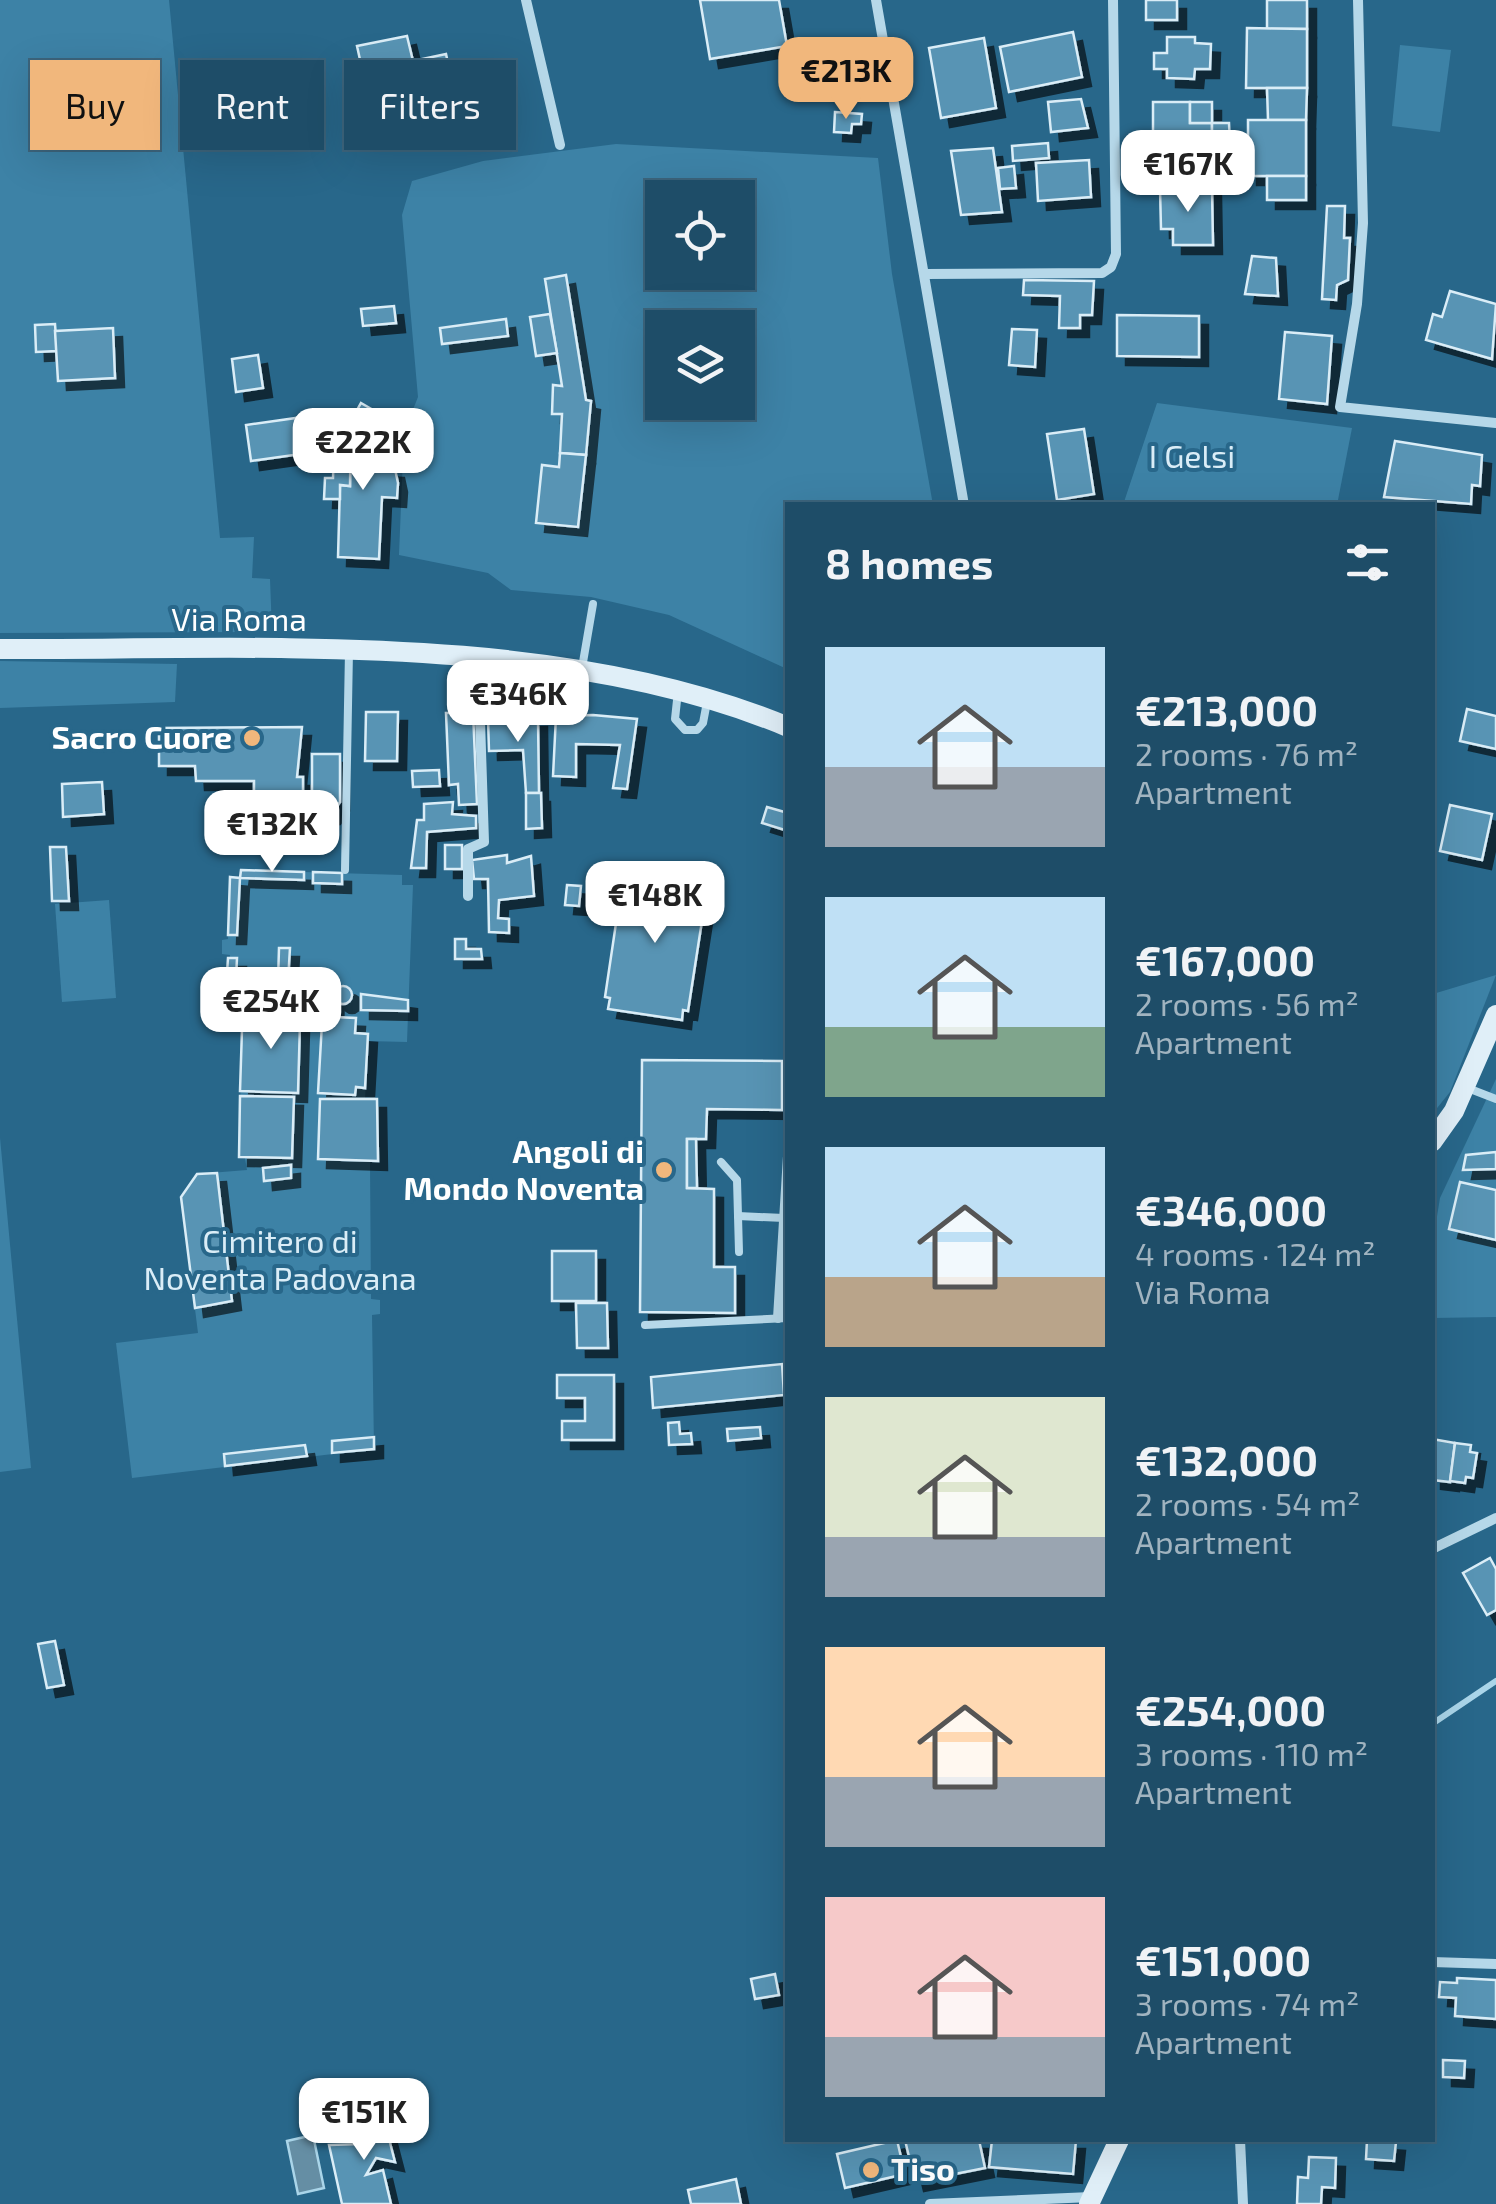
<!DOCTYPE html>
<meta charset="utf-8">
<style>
body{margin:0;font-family:"Exo 2",sans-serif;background:#26546e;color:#f1f3f6;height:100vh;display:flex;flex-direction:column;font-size:38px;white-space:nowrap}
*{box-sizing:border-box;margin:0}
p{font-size:32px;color:#a1b4c0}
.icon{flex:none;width:55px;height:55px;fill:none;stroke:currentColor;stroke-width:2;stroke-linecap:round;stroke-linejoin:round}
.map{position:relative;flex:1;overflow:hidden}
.drawer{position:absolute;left:785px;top:502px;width:650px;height:1640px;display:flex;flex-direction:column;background:#1e4d68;border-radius:0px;box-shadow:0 10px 40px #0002,0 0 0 2px #3c647c}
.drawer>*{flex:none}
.hud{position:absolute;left:30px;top:60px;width:605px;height:90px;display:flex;gap:20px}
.buttons{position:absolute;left:645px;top:180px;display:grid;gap:20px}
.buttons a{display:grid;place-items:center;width:110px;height:110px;border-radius:0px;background:#1e4d68;box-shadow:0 10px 40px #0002,0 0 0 2px #3c647c;font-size:50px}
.price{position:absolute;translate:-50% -85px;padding:0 22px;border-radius:20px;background:#fff;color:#222;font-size:32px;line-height:65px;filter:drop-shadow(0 2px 5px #0008)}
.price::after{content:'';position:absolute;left:50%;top:60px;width:30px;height:22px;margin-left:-15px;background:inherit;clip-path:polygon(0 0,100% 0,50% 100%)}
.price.active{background:#f1b77c;color:#111}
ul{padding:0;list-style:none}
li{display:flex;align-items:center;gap:30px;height:250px;padding:0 40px}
li span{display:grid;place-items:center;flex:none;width:280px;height:200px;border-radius:0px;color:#555}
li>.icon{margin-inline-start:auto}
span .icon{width:120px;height:120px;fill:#fffc;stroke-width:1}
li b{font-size:42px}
h2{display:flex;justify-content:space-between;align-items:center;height:120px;padding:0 40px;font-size:42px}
.tag{padding:0 35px;border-radius:0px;background:#1e4d68;box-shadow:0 10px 40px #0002,0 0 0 2px #3c647c;font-size:35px;line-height:90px}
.tag.active{background:#f1b77c;color:#111}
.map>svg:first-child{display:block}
.green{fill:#3d82a6;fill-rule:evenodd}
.water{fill:#658ea4;stroke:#aad5e9;stroke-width:2.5}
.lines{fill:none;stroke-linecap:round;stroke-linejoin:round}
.stream{stroke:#aad5e9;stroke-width:6}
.building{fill:#5994b4;stroke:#daedf7;stroke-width:2.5;filter:url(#shadow)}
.lane{stroke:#b6d8e9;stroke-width:8}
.street{stroke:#b6d8e9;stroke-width:10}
.secondary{stroke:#e0eff8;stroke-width:20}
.poi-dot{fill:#f1b77c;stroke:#28678a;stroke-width:4}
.labels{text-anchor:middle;stroke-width:8;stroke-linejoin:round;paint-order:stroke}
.park-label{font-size:32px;fill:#daedf7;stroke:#28678a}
.street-label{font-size:32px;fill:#fff;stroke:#28678a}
.poi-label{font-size:32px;font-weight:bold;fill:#fff;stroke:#28678a;text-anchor:end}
</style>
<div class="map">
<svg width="1496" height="2204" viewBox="0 0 1496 2204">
<defs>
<filter id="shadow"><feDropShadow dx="9" dy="9" stdDeviation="0" flood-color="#0009"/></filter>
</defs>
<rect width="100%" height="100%" fill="#28678a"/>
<!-- green -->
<g class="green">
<path d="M0,0H169L220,538L254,537L252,578L270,579L272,632L0,633Z"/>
<path d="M1400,45L1451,50L1440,132L1392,126Z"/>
<path d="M616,144L878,158L892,274L933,505H788L787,669L669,615L591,597L511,590L488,573L399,555L404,432L418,397L402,215L412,181L483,161ZM662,198H738V272H662ZM662,328H738V402H662Z"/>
<path d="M1157,403L1352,428L1337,505H1123Z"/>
<path d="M0,661L177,664L175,702L0,708Z"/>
<path d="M241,870L402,875V885H413L407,1042L368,1041L365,1099H377L378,1161L370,1162L371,1299L380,1300V1314L372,1315L374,1449L132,1478L116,1343L198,1333L181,1197L197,1174L247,1170L245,1158L239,1157L242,1029L233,1028V1018H224L230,955L222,954V940L228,939L230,877H240Z"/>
<path d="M109,900L116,998L62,1002L55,904Z"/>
<path d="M1496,975L1450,1092L1433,1113V994Z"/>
<path d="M1496,1079V1317L1433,1318V1241L1440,1198Z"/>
<path d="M0,1138L31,1468L0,1472Z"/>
</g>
<!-- water -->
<path class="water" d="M313,2135L324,2188L298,2194L287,2141Z"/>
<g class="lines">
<!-- stream -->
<path class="stream" d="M1432,1724L1496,1681"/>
</g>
<!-- building -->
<g class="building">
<path d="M700,0H779L787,46L710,59Z"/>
<rect x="1146" y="0" width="31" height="20"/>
<rect x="1267" y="0" width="40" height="29"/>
<path d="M1247,28L1307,29V88H1246Z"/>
<path d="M1073,32L1082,77L1009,92L1000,47Z"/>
<path d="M407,36L413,61L446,54L459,113L425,120L423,108L373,119L357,46Z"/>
<path d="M1167,37H1195V43L1211,44L1210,69H1195L1194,79L1167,78V69H1154V53H1167Z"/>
<path d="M984,38L996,108L941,118L929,48Z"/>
<path d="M478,85L482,106L463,110L459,90Z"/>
<path d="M1267,88H1307L1306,120H1268Z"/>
<path d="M1081,99L1088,128L1051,132L1048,102Z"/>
<path d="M1153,102H1190V123H1212V154H1188V139H1153Z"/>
<rect x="1190" y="102" width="22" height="21"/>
<path d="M835,112L862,114L861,124H852L851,133L834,132Z"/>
<rect x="1248" y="120" width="58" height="56"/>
<path d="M1212,123H1229L1230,144H1212Z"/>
<path d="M1048,143L1049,158L1013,161L1012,146Z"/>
<path d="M993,148L1002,212L961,215L951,151Z"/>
<path d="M1089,160L1091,197L1038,201L1036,163Z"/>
<path d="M1014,166L1016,188L1000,189L998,168Z"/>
<rect x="1267" y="176" width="39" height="24"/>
<path d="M1212,187L1213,245H1173V229H1161L1160,188Z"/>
<path d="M1327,206H1345L1344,238H1350L1348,280L1337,285L1336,300L1322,299Z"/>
<path d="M1252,256L1276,258L1278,296L1245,294Z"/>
<path d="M566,275L586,400L591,401L586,455L560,453L562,414H552L553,385L562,386L545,279Z"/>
<path d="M1024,280L1094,281L1092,315H1080V328H1059L1060,296L1023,295Z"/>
<path d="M1450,291L1496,304L1492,359L1426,340L1433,314L1442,317Z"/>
<path d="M394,306L396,323L363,326L361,309Z"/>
<path d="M550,314L557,353L536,356L530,317Z"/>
<path d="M1117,315L1199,316V357L1117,356Z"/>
<path d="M506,319L508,336L442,344L440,328Z"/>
<path d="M55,324L57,351L36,352L35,325Z"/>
<path d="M113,328L115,378L58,381L55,331Z"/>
<path d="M1012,329L1037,330L1035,367L1009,365Z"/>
<path d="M1285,332L1332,336L1327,404L1279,399Z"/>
<path d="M258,355L263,388L236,392L232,359Z"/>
<path d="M361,403L373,410V468L395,469L398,483L397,498L382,497L379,559L338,557L340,485L350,486L351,410H357Z"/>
<path d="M351,410L350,486L340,485V499H324L325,478H333L334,449L301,454L296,418Z"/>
<path d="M296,418L301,454L251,461L246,425Z"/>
<path d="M1084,429L1094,494L1057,500L1047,434Z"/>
<path d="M1395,441L1482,455L1480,486L1472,485L1471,504L1384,497Z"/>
<path d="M560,453L586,455L578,527L536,523L542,465L559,467Z"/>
<path d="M1467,709L1496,716V749L1460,741Z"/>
<path d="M366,712H398L397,761H365Z"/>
<path d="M473,712L477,804L459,805L458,784L449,785L446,713Z"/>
<path d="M593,715L637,719L627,789L613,788L620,745L576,744V777L553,776L556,716Z"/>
<path d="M538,718L539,793H526L523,750L489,751L488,719Z"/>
<path d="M302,727L297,777H303V807H254V781H196L195,766H159V728Z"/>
<path d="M312,754H340V802L331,815L322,816L312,802Z"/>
<path d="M439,770L440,786L413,787L412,771Z"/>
<path d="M102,782L104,814L63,817L62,784Z"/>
<path d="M303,793H312V819H290V807H303Z"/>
<path d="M526,793H541L542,828L526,829Z"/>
<path d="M453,802L452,814L476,816V828L427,832L426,868H411L417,820H424V804Z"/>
<path d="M1450,805L1492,814L1482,860L1440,851Z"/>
<path d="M767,807L788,813V831L762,823Z"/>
<rect x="445" y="845" width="17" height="24"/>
<path d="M50,847H66L69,901H52Z"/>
<path d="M507,855V863L531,856L534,896L499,900L498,918L509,919V933L489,932L488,879H474L472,860Z"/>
<path d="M241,870L304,872V880L240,878Z"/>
<path d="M313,872L342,873V884L313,883Z"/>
<path d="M629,873L703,884L701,894L706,895L688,1011L683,1010L682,1020L608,1009L610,998L605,997L622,883L627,884Z"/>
<path d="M230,877L240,878L237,935H228Z"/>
<path d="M567,885L581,886L579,906L565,905Z"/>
<path d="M455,939H466V949H481L482,959H455Z"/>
<path d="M279,948H290L288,981H278Z"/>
<path d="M228,958H237L234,1018H224Z"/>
<circle cx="343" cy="995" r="9"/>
<path d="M289,987L301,988L298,1093L240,1091L242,1029L233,1028L234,1018L270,1022V1032L288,1030Z"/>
<path d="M324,988L335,989L334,1017L356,1018L355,1033L368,1034L365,1088L356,1087L355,1095L318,1093Z"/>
<path d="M361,994L408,1000V1011L361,1010Z"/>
<path d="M642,1060L782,1061V1110L707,1109L706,1139H687V1188L714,1189V1267H735V1313L640,1312Z"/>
<path d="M240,1096L294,1097L292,1158L239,1157Z"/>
<path d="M320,1099H377L378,1161L318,1159Z"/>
<path d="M687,1139H696L697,1188H687Z"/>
<path d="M1496,1152V1169L1463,1170L1466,1155Z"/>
<path d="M291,1165V1178L264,1181L263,1168Z"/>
<path d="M217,1173L232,1301L195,1308L181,1197L197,1174Z"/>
<path d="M1460,1182L1496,1190V1240L1449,1229Z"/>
<rect x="552" y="1251" width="44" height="50"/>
<path d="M576,1303H607L608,1348H577Z"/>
<path d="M782,1364L784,1395L653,1408L651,1377Z"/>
<path d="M557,1375H614V1440H562V1421H585V1398H557Z"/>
<path d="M679,1422L680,1434L691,1433L692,1444L669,1445L668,1423Z"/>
<path d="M760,1427L761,1438L728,1441L727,1429Z"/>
<path d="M374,1437V1449L332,1453V1441Z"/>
<path d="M1432,1439L1455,1443L1450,1482L1432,1480Z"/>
<path d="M1455,1443L1471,1445L1470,1452L1477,1453L1473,1478L1466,1477L1465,1483L1450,1481Z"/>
<path d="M305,1445L307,1456L225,1466L224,1454Z"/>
<path d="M1490,1558L1496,1569V1610L1487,1615L1463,1573Z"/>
<path d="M55,1641L64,1685L47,1688L38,1644Z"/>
<path d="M775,1974L779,1995L755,1999L751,1979Z"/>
<path d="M1457,1978L1496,1980V2019L1455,2016L1456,1998L1439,1997L1440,1982L1457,1983Z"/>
<path d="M1443,2060L1465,2061L1464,2078L1443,2077Z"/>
<path d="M381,2108L395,2162L376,2158L366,2175L383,2170L391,2204H342L329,2145L361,2144L356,2123Z"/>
<path d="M897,2140L905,2174L845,2188L837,2154Z"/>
<path d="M905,2140H979L985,2168L915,2182Z"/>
<path d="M992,2140H1076L1073,2174L989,2167Z"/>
<path d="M1367,2140L1396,2142L1394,2161L1366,2159Z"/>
<path d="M1309,2157L1336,2158L1335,2188L1322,2187L1321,2204H1297L1298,2177L1308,2178Z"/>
<path d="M736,2179L741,2204H691L688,2190Z"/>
</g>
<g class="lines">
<!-- lane -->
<g class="lane">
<path d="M582,668L593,604"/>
<path d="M678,691L675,719L685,730H697L703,723L707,702"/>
<path d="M345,870L349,651"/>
<path d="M1465,1087L1496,1099"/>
<path d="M721,1162L737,1180L739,1252"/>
<path d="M738,1216L784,1218"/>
<path d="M645,1325L788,1318"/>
</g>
<!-- street -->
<g class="street">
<path d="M526,0L560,145"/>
<path d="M876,0L964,505"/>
<path d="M1358,0L1363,223L1357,304L1340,407L1496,423"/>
<path d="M926,274L1102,273L1111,267L1116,254L1113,0"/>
<path d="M468,896V849L484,842L478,660"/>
<path d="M778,1318L788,1156"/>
<path d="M1432,1549L1496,1518"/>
<path d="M1432,1962L1496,1964"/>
<path d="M1240,2140L1243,2204"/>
<path d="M930,2204L1091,2197"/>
</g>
<!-- secondary -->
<g class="secondary">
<path d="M0,649C249,650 555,629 788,727"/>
<path d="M1432,1142L1454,1111L1496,1015"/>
<path d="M1089,2204L1119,2140"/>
</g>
</g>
<!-- markers -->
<g class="poi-dot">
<circle cx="252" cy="738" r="10"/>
<circle cx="664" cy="1170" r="10"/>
<circle cx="871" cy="2170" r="10"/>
</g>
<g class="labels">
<!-- park labels -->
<g class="park-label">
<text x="1192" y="468">I Gelsi</text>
<text x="280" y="1253">Cimitero di<tspan x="280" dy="37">Noventa Padovana</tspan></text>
</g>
<!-- street labels -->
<g class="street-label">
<text x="239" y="631">Via Roma</text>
</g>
<!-- poi labels -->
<g class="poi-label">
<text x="232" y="749">Sacro Cuore</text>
<text x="644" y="1163">Angoli di<tspan x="644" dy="37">Mondo Noventa</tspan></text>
<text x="891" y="2181" text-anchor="start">Tiso</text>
</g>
</g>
</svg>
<div class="buttons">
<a><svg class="icon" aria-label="locate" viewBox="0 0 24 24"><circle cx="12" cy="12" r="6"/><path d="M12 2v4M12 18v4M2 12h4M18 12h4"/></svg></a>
<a><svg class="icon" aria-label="layers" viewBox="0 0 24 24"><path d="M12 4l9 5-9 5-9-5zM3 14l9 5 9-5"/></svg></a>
</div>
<b class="price active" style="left:846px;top:122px">€213K</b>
<b class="price" style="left:1188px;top:215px">€167K</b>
<b class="price" style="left:363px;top:493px">€222K</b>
<b class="price" style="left:518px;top:745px">€346K</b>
<b class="price" style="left:272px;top:875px">€132K</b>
<b class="price" style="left:655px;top:946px">€148K</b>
<b class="price" style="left:271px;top:1052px">€254K</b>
<b class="price" style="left:364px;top:2163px">€151K</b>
<div class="hud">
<a class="tag active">Buy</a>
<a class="tag">Rent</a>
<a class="tag">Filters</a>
</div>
<section class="drawer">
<h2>8 homes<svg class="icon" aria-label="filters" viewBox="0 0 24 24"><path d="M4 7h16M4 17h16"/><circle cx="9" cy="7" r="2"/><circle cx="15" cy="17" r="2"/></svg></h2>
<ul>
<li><span style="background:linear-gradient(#bfe0f5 60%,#9aa5b1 0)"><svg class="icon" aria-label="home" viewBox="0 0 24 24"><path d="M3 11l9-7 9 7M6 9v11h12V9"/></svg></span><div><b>€213,000</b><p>2 rooms · 76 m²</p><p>Apartment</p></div></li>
<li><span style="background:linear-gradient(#bfe0f5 65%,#7fa58c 0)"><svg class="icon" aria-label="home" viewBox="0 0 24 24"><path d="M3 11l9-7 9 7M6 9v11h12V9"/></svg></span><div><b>€167,000</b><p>2 rooms · 56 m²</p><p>Apartment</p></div></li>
<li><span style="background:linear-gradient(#bfe0f5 65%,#b9a48a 0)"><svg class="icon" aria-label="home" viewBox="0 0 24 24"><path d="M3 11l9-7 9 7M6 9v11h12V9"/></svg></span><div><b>€346,000</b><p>4 rooms · 124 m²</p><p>Via Roma</p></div></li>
<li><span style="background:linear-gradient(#dfe7d0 70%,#9aa5b1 0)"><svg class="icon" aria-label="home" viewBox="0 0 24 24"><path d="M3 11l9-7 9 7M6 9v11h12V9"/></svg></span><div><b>€132,000</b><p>2 rooms · 54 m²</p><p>Apartment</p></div></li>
<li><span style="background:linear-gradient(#ffd9b3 65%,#9aa5b1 0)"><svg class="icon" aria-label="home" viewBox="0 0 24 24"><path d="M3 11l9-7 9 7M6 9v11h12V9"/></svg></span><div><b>€254,000</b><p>3 rooms · 110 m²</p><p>Apartment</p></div></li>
<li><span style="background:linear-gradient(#f6c9c9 70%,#9aa5b1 0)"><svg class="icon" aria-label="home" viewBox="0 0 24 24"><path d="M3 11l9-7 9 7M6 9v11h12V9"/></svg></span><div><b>€151,000</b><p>3 rooms · 74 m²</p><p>Apartment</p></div></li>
</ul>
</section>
</div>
